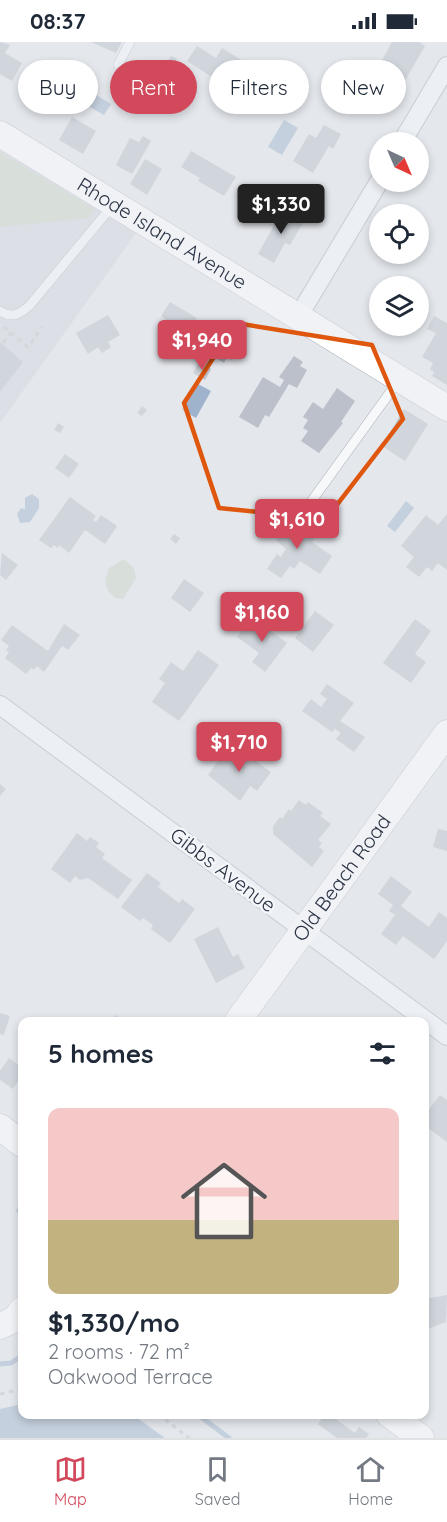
<!DOCTYPE html>
<meta charset="utf-8">
<style>
body{margin:0;font-family:Quicksand,sans-serif;background:#f6f6f7;color:#1f2937;height:100vh;display:flex;flex-direction:column;font-size:22px;white-space:nowrap}
*{box-sizing:border-box;margin:0}
p{font-size:20px;color:#747a83}
.icon{flex:none;width:33px;height:33px;fill:none;stroke:currentColor;stroke-width:2;stroke-linecap:round;stroke-linejoin:round}
.map{position:relative;flex:1;overflow:hidden}
.drawer{position:absolute;left:18px;top:975px;width:411px;height:402px;display:flex;flex-direction:column;background:#fff;border-radius:12px;box-shadow:0 3px 9px #0003}
.drawer>*{flex:none}
.hud{position:absolute;left:18px;top:18px;width:411px;height:54px;display:flex;gap:12px}
.needle{width:39px;rotate:136deg}
.tools{position:absolute;left:369px;top:90px;display:grid;gap:12px}
.tools a{display:grid;place-items:center;width:60px;height:60px;border-radius:50%;background:#fff;box-shadow:0 3px 9px #0003;font-size:30px}
.price{position:absolute;translate:-50% -51px;padding:0 14px;border-radius:6px;background:#d1495b;color:#fff;font-size:20px;line-height:39px;filter:drop-shadow(0 2px 3px #0008)}
.price::after{content:'';position:absolute;left:50%;top:36px;width:18px;height:14px;margin-left:-9px;background:inherit;clip-path:polygon(0 0,100% 0,50% 100%)}
.price.selected{background:#222;color:#fff}
ul{padding:0;list-style:none}
li{display:grid;align-content:center;gap:12px;height:318px;padding:0 30px}
li+li{border-top:2px solid #e0e1e3}
li span{display:grid;place-items:center;height:186px;border-radius:12px;color:#555}
li>.icon{margin-inline-start:auto}
span .icon{width:108px;height:108px;fill:#fffc;stroke-width:1}
li b{font-size:26px}
h2{display:flex;justify-content:space-between;align-items:center;height:72px;padding:0 30px;font-size:26px}
.pill{padding:0 21px;border-radius:27px;background:#fff;box-shadow:0 3px 9px #0003;font-size:21px;line-height:54px}
.pill.selected{background:#d1495b;color:#fff}
.status{display:flex;justify-content:space-between;align-items:center;height:42px;padding:0 30px;background:#fff;direction:ltr}
.status svg{height:16px;fill:currentColor}
.menu{display:flex;justify-content:space-around;align-items:center;height:84px;border-top:2px solid #e0e1e3;background:#fff;font-size:16px;color:#747a83}
.menu a{display:grid;justify-items:center;gap:3px}
.menu .selected{color:#d1495b}
.map>svg:first-child{display:block}
.built{fill:#d2d6de}
.green{fill:#c9d6c5}
.water{fill:#9fb4cc}
.lines{fill:none;stroke-linecap:round;stroke-linejoin:round}
.stream{stroke:#9fb4cc;stroke-width:5}
.building{fill:#bbc0ca}
.lane-casing{stroke:#a9aeb7;stroke-width:10}
.street-casing{stroke:#a9aeb7;stroke-width:20}
.secondary-casing{stroke:#a9aeb7;stroke-width:27}
.path{stroke:#c2c5cb;stroke-width:3;stroke-dasharray:4.5 4.5;stroke-linecap:butt}
.lane{stroke:#f7f8fa;stroke-width:9}
.street{stroke:#f7f8fa;stroke-width:18}
.secondary{stroke:#fff;stroke-width:26}
.marked{fill:none;stroke:#df570f;stroke-width:4.5;stroke-linejoin:round}
.labels{text-anchor:middle;stroke-width:5;stroke-linejoin:round;paint-order:stroke}
.street-label{font-size:20px;fill:#2b3445;stroke:#f4f6f9}
</style>
<div class="status"><b>08:37</b><svg viewBox="0 0 49 12"><path d="M0 12V9h3v3zM5 12V6h3v6zM10 12V3h3v9zM15 12V0h3v12zM26 1h20v11H26zM47 4h2v5h-2z"/></svg></div>
<div class="map">
<svg width="447" height="1396" viewBox="0 0 447 1396">
<rect width="100%" height="100%" fill="#e4e7ec"/>
<!-- built -->
<path class="built" d="M0,108L136,191L0,381Z"/>
<!-- green -->
<g class="green">
<path d="M0,110L95,167L89,176L0,185Z"/>
<path d="M124,517L134,526L136,536L123,557C112,558 106,548 105,538L109,526Z"/>
</g>
<!-- water -->
<g class="water">
<path d="M88,48L111,62L104,73L81,60Z"/>
<path d="M284,78L298,86L282,113L268,105Z"/>
<path d="M198,342L211,349L196,376L182,368Z"/>
<path d="M32,452L39,457V466L30,480L20,481L17,472L21,466L25,467V456Z"/>
<path d="M406,459L414,466L395,490L387,484Z"/>
<path d="M22,1362V1372L133,1373L165,1396H0V1367Z"/>
</g>
<g class="lines">
<!-- stream -->
<g class="stream">
<path d="M0,1322L11,1321L22,1314"/>
<path d="M197,1372L229,1396"/>
</g>
</g>
<!-- building -->
<g class="building">
<path d="M0,0L10,3L5,11L22,21L12,39L0,32Z"/>
<path d="M91,0H122L116,11Z"/>
<path d="M392,0H419L425,4L388,68L363,53Z"/>
<path d="M197,4L216,16L222,6L243,19L230,39L221,33L218,39L187,19Z"/>
<path d="M171,14L177,17L172,26L166,22Z"/>
<path d="M243,24L264,37L253,53L242,45L245,40L236,34Z"/>
<path d="M152,58L161,62L156,70L148,65Z"/>
<path d="M72,75L96,89L83,112L59,98Z"/>
<path d="M324,83L341,92L333,107L329,104L313,131L293,119L309,92L316,96Z"/>
<path d="M143,94L151,99L132,132L116,123L130,96L139,100Z"/>
<path d="M191,109L236,135L224,154L198,139L200,136L181,125Z"/>
<path d="M145,117L162,127L147,153L130,142Z"/>
<path d="M283,167L304,179L290,203L285,201L274,221L258,212Z"/>
<path d="M170,260L197,276L187,292L184,290L177,301L166,294L173,283L161,274Z"/>
<path d="M108,273L120,293L108,300L111,305L102,311L98,305L88,312L76,291Z"/>
<path d="M434,274L447,281V343L432,334L434,330L430,327L433,321L422,315L436,291L427,287Z"/>
<path d="M220,287L241,300L231,318L227,315L224,321L211,313L214,308L209,305Z"/>
<path d="M0,300L23,320L0,350Z"/>
<path d="M294,314L303,320L300,324L307,328L297,346L289,342L269,375L265,373L258,386L239,375L263,335L280,345L284,338L279,335Z"/>
<path d="M199,320L211,327L205,338L193,331Z"/>
<path d="M337,346L355,359L341,380L343,381L319,411L301,399L308,389L303,386L308,378L303,375L313,360L323,367Z"/>
<path d="M142,364L147,368L142,374L137,371Z"/>
<path d="M404,367L428,382L405,419L382,404Z"/>
<path d="M58,381L64,385L60,391L54,388Z"/>
<path d="M65,412L79,422L69,436L55,426Z"/>
<path d="M70,455L96,474L93,478L96,480L101,473L117,484L105,502L85,488L69,511L59,503L58,506L54,503L51,506L39,498Z"/>
<path d="M447,472V528L438,521L432,529L427,525L419,535L406,525L414,515L401,504L426,473L438,483Z"/>
<path d="M285,474L304,487L302,489L314,497L312,500L332,514L320,532L300,519L294,527L290,524L281,536L267,527L277,512L281,515L286,507L276,498L281,490L276,487Z"/>
<path d="M174,492L180,496L176,502L170,497Z"/>
<path d="M2,511L18,523L6,538L0,533Z"/>
<path d="M184,537L204,551L190,570L171,556Z"/>
<path d="M315,569L334,583L313,610L295,596Z"/>
<path d="M252,575L287,601L265,630L252,620L259,611L237,595Z"/>
<path d="M415,577L431,589L415,612L426,620L411,641L383,621Z"/>
<path d="M64,582L80,593L68,608L62,604L44,630L37,624L34,628L31,626L26,632L5,616L9,610L6,608L9,604L1,598L12,583L48,609Z"/>
<path d="M198,608L219,623L179,679L152,660L165,641L159,637L171,620L183,629Z"/>
<path d="M327,642L354,661L340,679L365,695L354,710L336,697L341,691L335,687L332,690L302,669L311,657L321,665L327,657L320,652Z"/>
<path d="M227,706L238,714L242,709L271,730L257,749L250,744L240,759L208,733Z"/>
<path d="M0,742L6,747L0,754Z"/>
<path d="M299,758L306,763L308,760L323,771L320,774L331,782L318,798L322,801L319,805L324,809L312,825L273,792V784L280,775L282,777L289,767L291,769Z"/>
<path d="M438,787L447,789V809L433,805Z"/>
<path d="M77,791L87,799L90,795L99,801L96,805L105,812L102,816L132,838L118,857L88,836L80,838L75,834L70,841L51,827Z"/>
<path d="M147,831L161,841L158,845L179,861L182,857L195,867L170,901L151,887L153,883L143,876L140,879L121,865Z"/>
<path d="M391,834L412,850L401,864L429,885L439,870L447,876V899L434,917L403,894L396,903L381,892L395,873L389,869L393,863L378,852Z"/>
<path d="M218,885L233,915L238,912L245,926L216,941L194,897Z"/>
<path d="M0,971L10,974L4,993L0,992Z"/>
<path d="M115,973L125,980H110Z"/>
<path d="M9,1016L22,1026V1034L13,1047L0,1038V1029Z"/>
<path d="M440,1053L447,1058V1100L424,1083V1074Z"/>
<path d="M22,1159V1174L15,1169Z"/>
<path d="M447,1253L446,1280L425,1288L424,1257Z"/>
<path d="M325,1372H341L337,1378L355,1391L359,1385L369,1392L366,1396H337L318,1382Z"/>
</g>
<g class="lines">
<!-- lane casing -->
<g class="lane-casing">
<g id="lane">
<path d="M118,23L130,0"/>
<path d="M0,269C13,277 20,272 30,263L113,163"/>
<path d="M308,464L399,338"/>
</g>
</g>
<!-- street casing -->
<g class="street-casing">
<g id="street">
<path d="M402,100L447,24"/>
<path d="M298,275L380,138"/>
<path d="M0,663L447,994"/>
</g>
</g>
<!-- secondary casing -->
<g class="secondary-casing">
<g id="secondary">
<path id="s1" d="M0,92L447,366"/>
<path id="s2" d="M237,980L447,691"/>
<path d="M0,1085L22,1102"/>
<path d="M0,1284L15,1277L22,1268"/>
<path d="M389,1372L421,1396"/>
</g>
</g>
<!-- path -->
<g class="path">
<path d="M4,285L28,305L42,285"/>
<path d="M3,301L11,290"/>
<path d="M0,1352L22,1347"/>
<path d="M158,1372L189,1396"/>
</g>
<!-- lane -->
<use href="#lane" class="lane"/>
<!-- street -->
<use href="#street" class="street"/>
<!-- secondary -->
<use href="#secondary" class="secondary"/>
</g>
<!-- marked area -->
<path d="M0 0H447V1396H0ZM236,281L372,303L403,377L326,477L219,466L184,361Z" fill="#e4e7ec" fill-opacity=".55" fill-rule="evenodd"/>
<path class="marked" d="M236,281L372,303L403,377L326,477L219,466L184,361Z"/>
<g class="labels">
<!-- street labels -->
<g class="street-label">
<text dy="7" stroke="none"><textPath href="#s1" startOffset="190">Rhode Island Avenue</textPath></text>
<text transform="translate(223 828) rotate(37)" y="7">Gibbs Avenue</text>
<text dy="7" stroke="none"><textPath href="#s2" startOffset="178">Old Beach Road</textPath></text>
</g>
</g>
</svg>
<div class="tools">
<a><svg class="needle" viewBox="-14 -14 28 28"><path d="M0-13l5 13h-10z" fill="#e53935"/><path d="M0 13l5-13h-10z" fill="#747a83"/></svg></a>
<a><svg class="icon" aria-label="locate" viewBox="0 0 24 24"><circle cx="12" cy="12" r="6"/><path d="M12 2v4M12 18v4M2 12h4M18 12h4"/></svg></a>
<a><svg class="icon" aria-label="layers" viewBox="0 0 24 24"><path d="M12 4l9 5-9 5-9-5zM3 14l9 5 9-5"/></svg></a>
</div>
<b class="price selected" style="left:281px;top:193px">$1,330</b>
<b class="price" style="left:202px;top:329px">$1,940</b>
<b class="price" style="left:297px;top:508px">$1,610</b>
<b class="price" style="left:262px;top:601px">$1,160</b>
<b class="price" style="left:239px;top:731px">$1,710</b>
<div class="hud">
<a class="pill">Buy</a>
<a class="pill selected">Rent</a>
<a class="pill">Filters</a>
<a class="pill">New</a>
</div>
<section class="drawer">
<h2>5 homes<svg class="icon" aria-label="filters" viewBox="0 0 24 24"><path d="M4 7h16M4 17h16"/><circle cx="9" cy="7" r="2"/><circle cx="15" cy="17" r="2"/></svg></h2>
<ul>
<li><span style="background:linear-gradient(#f6c9c9 60%,#c2b280 0)"><svg class="icon" aria-label="home" viewBox="0 0 24 24"><path d="M3 11l9-7 9 7M6 9v11h12V9"/></svg></span><div><b>$1,330/mo</b><p>2 rooms · 72 m²</p><p>Oakwood Terrace</p></div></li>
</ul>
</section>
</div>
<nav class="menu">
<a class="selected"><svg class="icon" aria-label="map" viewBox="0 0 24 24"><path d="M3 6l6-2 6 2 6-2v14l-6 2-6-2-6 2zM9 4v14M15 6v14"/></svg>Map</a>
<a><svg class="icon" aria-label="saved" viewBox="0 0 24 24"><path d="M7 4h10v16l-5-4-5 4z"/></svg>Saved</a>
<a><svg class="icon" aria-label="home" viewBox="0 0 24 24"><path d="M3 11l9-7 9 7M6 9v11h12V9"/></svg>Home</a>
</nav>
